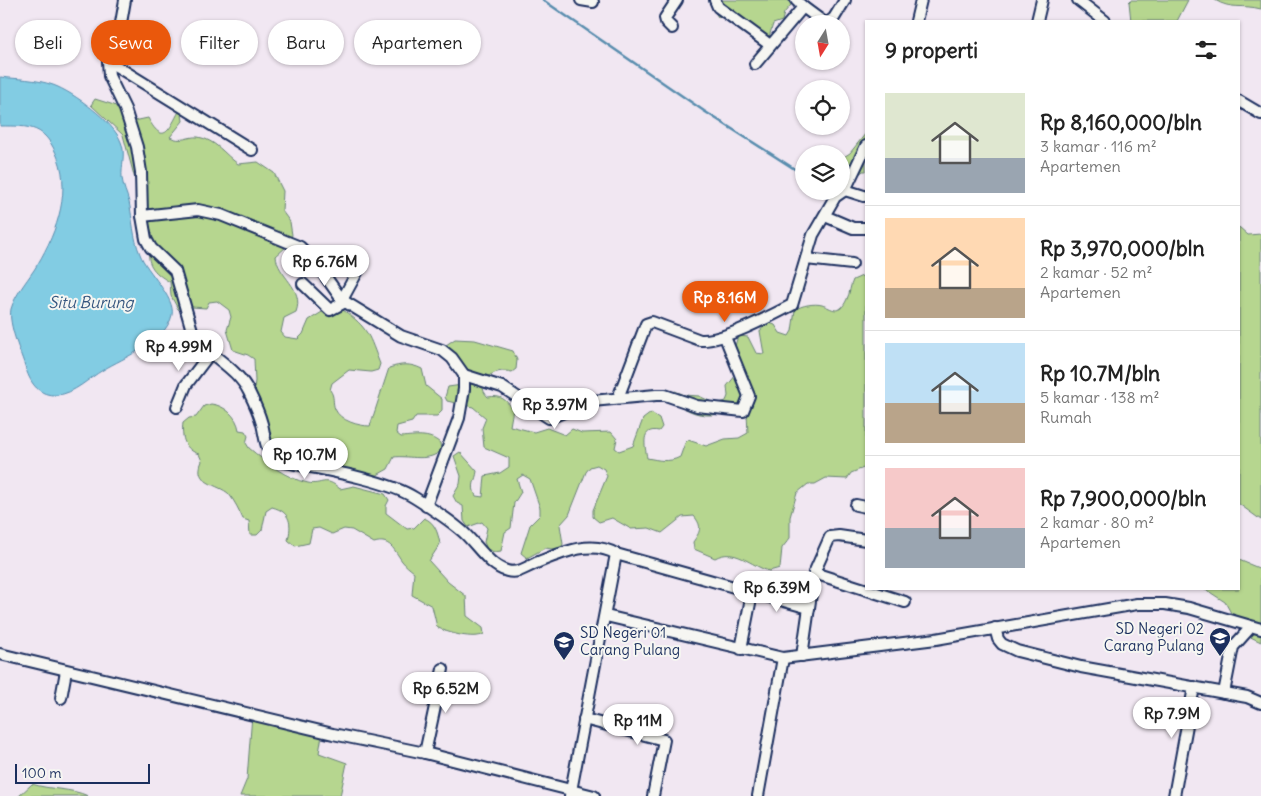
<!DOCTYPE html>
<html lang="id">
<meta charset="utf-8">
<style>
body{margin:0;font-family:Delius,sans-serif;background:#f6f6f6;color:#222;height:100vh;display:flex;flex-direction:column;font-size:19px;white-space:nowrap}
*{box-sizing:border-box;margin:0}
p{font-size:16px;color:#767676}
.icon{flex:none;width:28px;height:28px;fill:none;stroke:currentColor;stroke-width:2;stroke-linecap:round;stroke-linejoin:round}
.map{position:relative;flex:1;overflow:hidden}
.drawer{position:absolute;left:865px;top:20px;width:375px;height:570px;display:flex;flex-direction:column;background:#fff;border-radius:0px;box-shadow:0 1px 4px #0004}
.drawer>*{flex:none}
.guide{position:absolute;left:15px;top:20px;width:475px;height:45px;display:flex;gap:10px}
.needle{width:32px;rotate:191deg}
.fabs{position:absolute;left:795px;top:15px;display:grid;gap:10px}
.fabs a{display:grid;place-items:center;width:55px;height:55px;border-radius:50%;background:#fff;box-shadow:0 1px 4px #0004;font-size:25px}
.scale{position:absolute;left:15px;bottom:12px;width:135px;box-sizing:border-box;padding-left:5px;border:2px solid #1b2f5e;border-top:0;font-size:14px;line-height:18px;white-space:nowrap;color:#1b2f5e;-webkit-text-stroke:4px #f6f6f2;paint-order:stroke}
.price{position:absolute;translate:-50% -42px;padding:0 11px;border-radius:18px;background:#fff;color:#222;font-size:16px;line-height:32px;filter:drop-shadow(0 1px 2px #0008)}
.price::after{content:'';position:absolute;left:50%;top:30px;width:15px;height:11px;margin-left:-8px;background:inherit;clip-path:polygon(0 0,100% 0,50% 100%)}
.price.active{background:#ea580c;color:#fff}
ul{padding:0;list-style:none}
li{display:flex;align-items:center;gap:15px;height:125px;padding:0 20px}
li+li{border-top:1px solid #e0e0e0}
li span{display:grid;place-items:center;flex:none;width:140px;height:100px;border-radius:0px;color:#555}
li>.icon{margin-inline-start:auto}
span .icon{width:60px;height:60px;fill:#fffc;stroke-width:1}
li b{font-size:21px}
h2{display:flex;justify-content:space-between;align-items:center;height:60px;padding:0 20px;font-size:21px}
.chip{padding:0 18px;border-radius:22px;background:#fff;box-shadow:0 1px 4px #0004;font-size:18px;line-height:45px}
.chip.active{background:#ea580c;color:#fff}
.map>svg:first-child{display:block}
.green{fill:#b6d68f;stroke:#688276}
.water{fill:#82cce3;stroke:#598dae}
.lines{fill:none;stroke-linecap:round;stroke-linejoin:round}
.stream{stroke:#598dae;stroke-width:2.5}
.minor-casing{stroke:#1b2f5e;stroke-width:14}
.minor{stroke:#f6f6f2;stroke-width:10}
.labels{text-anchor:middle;stroke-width:4;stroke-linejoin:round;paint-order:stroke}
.poi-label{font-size:15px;fill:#1b2f5e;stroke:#f6f6f2;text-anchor:end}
.water-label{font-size:16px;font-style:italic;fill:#35567f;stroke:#f6f6f2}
</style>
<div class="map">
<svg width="1261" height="796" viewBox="0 0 1261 796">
<rect width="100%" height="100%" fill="#f1e7f2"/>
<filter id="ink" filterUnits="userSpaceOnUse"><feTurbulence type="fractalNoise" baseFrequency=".02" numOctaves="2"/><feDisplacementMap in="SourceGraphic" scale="10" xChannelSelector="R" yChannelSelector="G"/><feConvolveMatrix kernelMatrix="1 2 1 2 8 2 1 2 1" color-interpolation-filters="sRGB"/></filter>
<g filter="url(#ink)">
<!-- green -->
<g class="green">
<path d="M719,0H788L791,5L784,13L782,21L773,24L769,37L764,40L728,19L718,17L712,8L713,3Z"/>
<path d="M1131,0H1188L1177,21H1131L1129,2Z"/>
<path d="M1215,0H1261V9C1242,4 1231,10 1215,0Z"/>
<path d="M95,99L114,105L134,121L148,118C165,150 171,124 181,108L183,121L170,137C181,143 188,136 198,137C216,140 224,154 238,164L258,162L274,173L283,191L282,211L290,222L292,235L286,247L276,256C277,276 305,288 296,312L284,318L281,332L285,337L298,339L303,334L309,320L342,300L343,310C369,328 369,336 380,364L378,370L371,372L349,370L332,383L330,390C335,397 332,402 335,409C340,421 359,426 370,426L389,368C401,364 410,363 422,369L426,386L442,399V411L437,416H416L412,422L397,426L396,433L401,437C415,436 429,433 440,443L441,450C430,463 409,455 394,457L388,469L370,479L277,455L272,450L253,396L255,381L254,359L248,355L233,350L227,330L231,317L229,310L217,301L209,302L206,308L192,307L185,311L178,309L171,296L170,282C159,276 147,267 149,253C150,244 155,239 151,230C149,225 143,224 139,220C133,213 139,198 141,190L136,183L123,135L91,105Z"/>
<path d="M866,133V171H863L857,176L853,187L843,188L841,186L842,158L850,153Z"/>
<path d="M1239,227L1248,235L1261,234V520L1239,504Z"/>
<path d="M862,276L866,279V467L851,473L847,479L826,478L815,484H808L797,493L790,517V538L782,548L780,568L769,571C751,566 735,547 715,558L694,549L693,542C700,532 703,527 694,516L682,517L662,533L649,528L631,529L612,518L599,522L593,517V510L607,476L604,469L597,465L590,467L586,472L569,515L560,525L563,544L560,550L545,548L527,558L521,553L530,525L540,515V508L530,479L523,475L517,479L521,492L514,503L511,528L505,532L501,551L494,552L487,549L484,542L487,528L482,522L468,527L464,521L463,506L457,503L453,496L460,484L461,476L454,456L460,452L477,471C476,481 470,485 476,496L483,497L485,476L500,473L509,467V458L484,447L482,428L486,418L473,407L447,401L445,397L448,387L462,385V369L450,364L444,355L446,345L455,339L475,340L513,351L517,360L516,369L512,372C494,367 473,382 488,397C501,395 505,399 513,409L510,426L534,432L547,428L565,435L572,429L582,433L611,432L617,439L615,448L619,451L633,446L643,419L651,413L659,418L662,427L659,431C640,427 645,446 647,458C658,460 669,463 680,457L685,443L688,440L706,446L725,439L739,438L748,433L747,414C735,405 725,414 712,415C696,416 683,409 672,399L671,394L675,391L685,395L699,396L716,404L726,401L728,396L727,386L736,375L734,365L739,356L735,346L738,336L748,337L756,353L764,354L760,331L767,322L775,325L780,333L789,336L792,331L795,310C801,305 815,303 822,305C832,308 839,317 847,299C850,293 850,286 853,280Z"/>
<path d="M211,404C224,405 237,416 239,430L245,431L248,436L246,443L249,448C267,463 285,478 308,483C322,486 325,475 340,489L354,486L385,494L389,500L386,506V513L407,529L414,528L424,518C435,522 438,533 440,544L429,561L448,582L466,596L467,616L483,628L484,634C475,640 446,633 437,627L432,606L412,595L414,572C410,569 405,565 402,561C394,550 390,538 374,543L352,530L344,529L332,534L319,528L312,529L309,543L295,546L288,540C292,524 291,512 272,507L266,511L262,530L257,535H250L249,521L243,519C239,510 235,502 229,494C219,484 192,484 202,461L199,454C185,450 181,438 183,423L189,418L196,417L204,406Z"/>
<path d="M1239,560L1261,569V642L1242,633L1225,602L1205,589H1239Z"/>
<path d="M252,715L322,735L319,753L347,763L340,796H240L247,779Z"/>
<path d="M32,784C50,790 71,788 88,796H19Z"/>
</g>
<!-- water -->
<path class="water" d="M0,77C17,79 36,79 53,85C73,92 114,122 121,142C126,153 121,166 122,178C123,187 127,194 129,202C133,220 133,238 140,254C146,271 176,298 172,315C166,342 124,357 103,370C89,378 74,394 57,395C39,396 31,384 26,369C21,353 8,325 11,309C15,295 26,282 34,270C54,239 72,195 58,158C45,125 31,126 0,126Z"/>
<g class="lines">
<!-- stream -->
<path class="stream" d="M543,0L704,111L804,175"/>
<!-- minor casing -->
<g class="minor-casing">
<g id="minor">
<path d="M125,0L121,23L108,61L109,76L125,109L137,147L141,172L142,216L146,239L151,248L175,271L193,334C209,357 236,366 249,392C254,402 259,413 262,424C266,439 264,451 279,461C315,468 386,479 415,498C431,508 448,519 462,531C476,543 489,566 507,571C518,574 527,567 536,563C561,553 591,539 616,554L570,796"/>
<path d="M581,0L593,2"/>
<path d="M715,0L718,7L770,45"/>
<path d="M1078,0L1105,21"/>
<path d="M803,7L826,24"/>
<path d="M916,21L921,0"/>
<path d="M1037,21L1042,0"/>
<path d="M826,24L834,18L845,0"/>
<path d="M672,28L666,22L665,18L677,0"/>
<path d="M108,61L252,150"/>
<path d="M755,64L803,7L796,0"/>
<path d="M1239,101L1261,114"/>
<path d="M845,190L864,196"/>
<path d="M142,216L198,210L221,215L300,247L316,263L342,300L401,336L442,350L452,358L464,375V389L459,418L426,506"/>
<path d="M825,216L853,228H866"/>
<path d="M806,259L852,264"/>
<path d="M303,284L330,310L345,302"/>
<path d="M342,300L360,267"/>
<path d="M464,375L502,387L549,418L592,401L656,395H665L697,406L743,411L749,396L725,337"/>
<path d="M618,398L646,324L652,322L700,340C722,342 771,316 792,305L813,235L835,197L845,190L866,146"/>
<path d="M177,407L186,385L211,352"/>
<path d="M856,505L866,507"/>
<path d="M616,554L809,608"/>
<path d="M814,573L905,602"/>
<path d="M606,616L783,658L936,639L1137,604H1165L1189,608L1261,629"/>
<path d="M995,628L998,639L1002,644L1017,651L1081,667L1247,697L1261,703"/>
<path d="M741,649L752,593"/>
<path d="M0,654L333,734L425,753L594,796"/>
<path d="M802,656L814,573L830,537L839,536L866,540"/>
<path d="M1224,693L1233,647L1251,627"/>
<path d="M61,698L66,671"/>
<path d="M584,719L664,740L653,796"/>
<path d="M425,753L443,669"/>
<path d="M758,796L783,658"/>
<path d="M1174,796L1194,687"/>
</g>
</g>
<!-- minor -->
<use href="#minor" class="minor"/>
</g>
</g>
<!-- icons -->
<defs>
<g id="school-pin" transform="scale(1.125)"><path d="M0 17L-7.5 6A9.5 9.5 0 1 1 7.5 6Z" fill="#1b2f5e" stroke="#f6f6f2"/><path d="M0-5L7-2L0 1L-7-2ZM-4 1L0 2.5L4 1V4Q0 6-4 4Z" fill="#fff"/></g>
</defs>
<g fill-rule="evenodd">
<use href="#school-pin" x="1220" y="638"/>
<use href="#school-pin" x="564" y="642"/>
</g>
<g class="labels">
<!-- poi labels -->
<g class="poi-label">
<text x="1204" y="634">SD Negeri 02<tspan x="1204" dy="17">Carang Pulang</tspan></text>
<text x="580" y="638" text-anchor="start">SD Negeri 01<tspan x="580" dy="17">Carang Pulang</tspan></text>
</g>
<!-- water labels -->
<g class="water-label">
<text x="91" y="308">Situ Burung</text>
</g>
</g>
</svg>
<div class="fabs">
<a><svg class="needle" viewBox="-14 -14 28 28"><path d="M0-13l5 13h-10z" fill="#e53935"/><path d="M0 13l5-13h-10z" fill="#767676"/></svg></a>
<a><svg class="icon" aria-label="locate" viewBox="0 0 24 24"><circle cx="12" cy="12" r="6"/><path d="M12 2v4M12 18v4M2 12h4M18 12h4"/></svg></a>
<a><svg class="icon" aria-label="layers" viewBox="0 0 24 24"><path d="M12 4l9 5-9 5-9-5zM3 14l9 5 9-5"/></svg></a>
</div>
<div class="scale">100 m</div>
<b class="price" style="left:325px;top:287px">Rp 6.76M</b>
<b class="price active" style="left:725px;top:323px">Rp 8.16M</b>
<b class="price" style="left:179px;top:372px">Rp 4.99M</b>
<b class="price" style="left:555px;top:430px">Rp 3.97M</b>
<b class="price" style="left:305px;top:480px">Rp 10.7M</b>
<b class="price" style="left:777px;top:613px">Rp 6.39M</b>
<b class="price" style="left:446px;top:714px">Rp 6.52M</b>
<b class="price" style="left:1172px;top:739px">Rp 7.9M</b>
<b class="price" style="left:638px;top:746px">Rp 11M</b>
<div class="guide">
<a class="chip">Beli</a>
<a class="chip active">Sewa</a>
<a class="chip">Filter</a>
<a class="chip">Baru</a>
<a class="chip">Apartemen</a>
</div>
<section class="drawer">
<h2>9 properti<svg class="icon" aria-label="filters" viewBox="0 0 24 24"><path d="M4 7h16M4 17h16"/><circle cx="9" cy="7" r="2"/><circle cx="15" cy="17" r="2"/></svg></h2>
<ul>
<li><span style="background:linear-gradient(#dfe7d0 65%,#9aa5b1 0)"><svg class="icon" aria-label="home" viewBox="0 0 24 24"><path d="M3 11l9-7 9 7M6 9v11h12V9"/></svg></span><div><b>Rp 8,160,000/bln</b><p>3 kamar · 116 m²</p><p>Apartemen</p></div></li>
<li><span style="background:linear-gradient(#ffd9b3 70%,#b9a48a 0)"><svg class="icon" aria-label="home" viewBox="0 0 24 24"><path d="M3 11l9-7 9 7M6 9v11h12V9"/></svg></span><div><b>Rp 3,970,000/bln</b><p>2 kamar · 52 m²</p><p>Apartemen</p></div></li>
<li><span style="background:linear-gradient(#bfe0f5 60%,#b9a48a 0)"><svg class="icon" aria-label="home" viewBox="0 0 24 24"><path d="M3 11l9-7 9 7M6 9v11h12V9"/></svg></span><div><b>Rp 10.7M/bln</b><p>5 kamar · 138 m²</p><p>Rumah</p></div></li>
<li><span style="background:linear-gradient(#f6c9c9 60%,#9aa5b1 0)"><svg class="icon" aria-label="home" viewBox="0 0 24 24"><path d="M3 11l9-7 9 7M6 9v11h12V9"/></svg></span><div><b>Rp 7,900,000/bln</b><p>2 kamar · 80 m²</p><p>Apartemen</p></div></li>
</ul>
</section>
</div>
